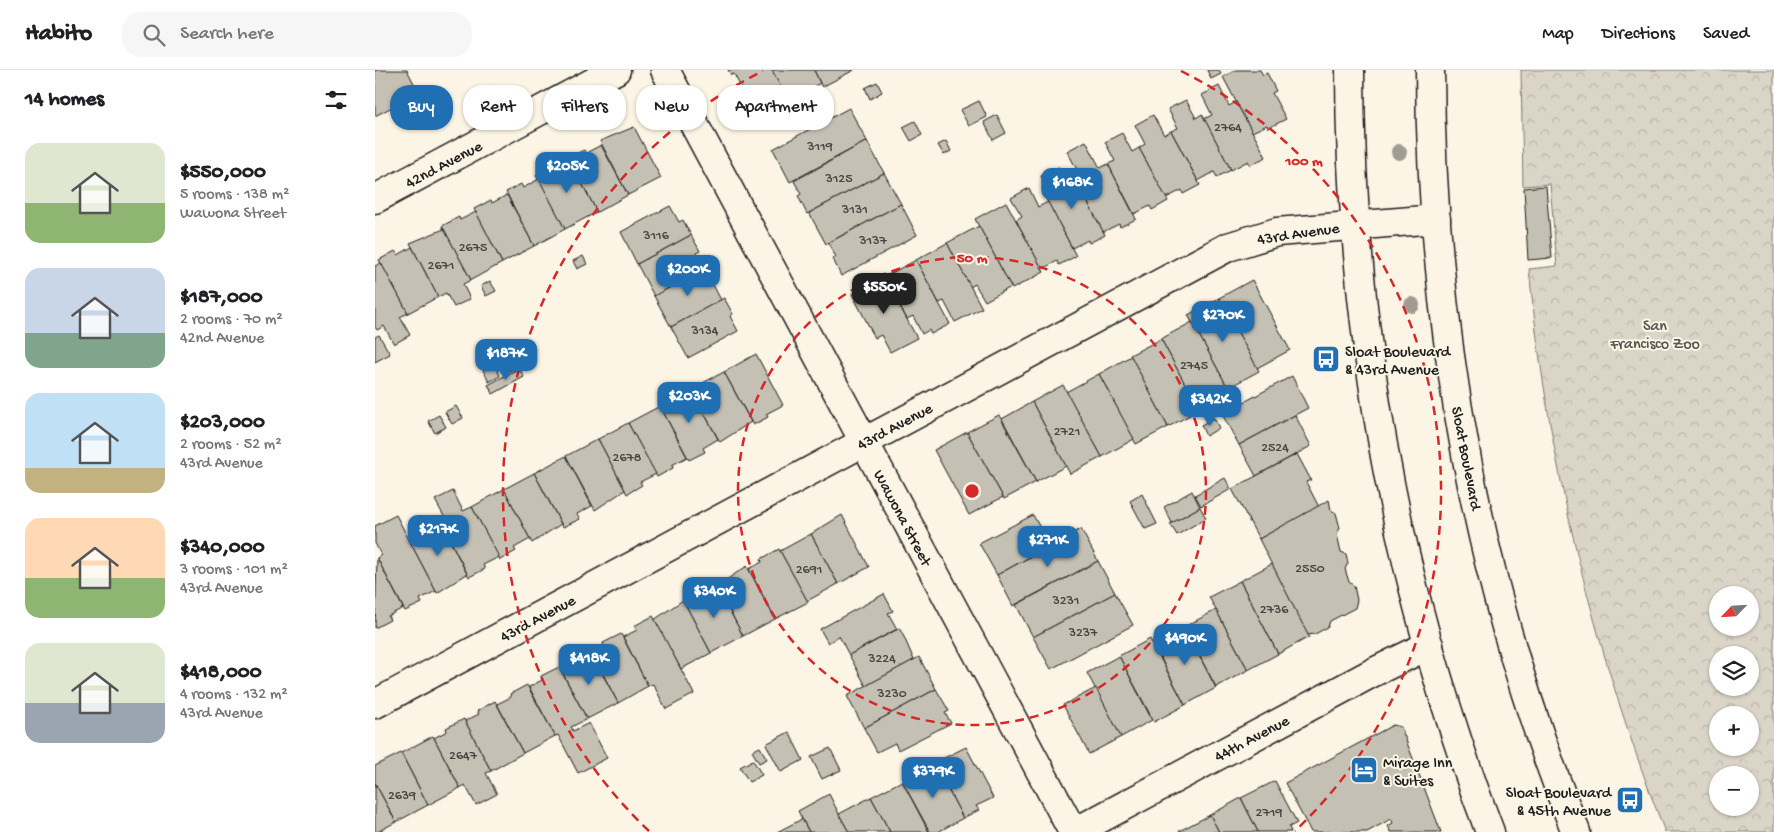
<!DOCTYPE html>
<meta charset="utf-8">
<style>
body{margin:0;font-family:"Gochi Hand",sans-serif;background:#f6f6f6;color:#202124;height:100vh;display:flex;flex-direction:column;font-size:19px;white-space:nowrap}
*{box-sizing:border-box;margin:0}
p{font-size:16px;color:#757577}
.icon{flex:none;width:28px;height:28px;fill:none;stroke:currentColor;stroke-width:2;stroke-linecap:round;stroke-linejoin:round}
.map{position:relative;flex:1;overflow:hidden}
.drawer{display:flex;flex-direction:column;background:#fff;width:375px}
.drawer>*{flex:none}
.banner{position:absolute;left:15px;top:15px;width:475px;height:45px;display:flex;gap:10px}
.needle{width:32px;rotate:245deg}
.buttons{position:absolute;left:1334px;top:516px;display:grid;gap:10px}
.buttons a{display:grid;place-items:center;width:50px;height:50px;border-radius:50%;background:#fff;box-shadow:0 1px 4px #0004;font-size:25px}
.price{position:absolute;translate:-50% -42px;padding:0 11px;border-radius:10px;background:#1f6fb2;color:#fff;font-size:16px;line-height:32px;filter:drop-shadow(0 1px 2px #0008)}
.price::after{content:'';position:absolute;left:50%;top:30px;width:15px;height:11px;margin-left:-8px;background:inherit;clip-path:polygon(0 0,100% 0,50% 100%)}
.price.selected{background:#222;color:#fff}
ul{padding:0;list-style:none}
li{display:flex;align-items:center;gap:15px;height:125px;padding:0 25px}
li span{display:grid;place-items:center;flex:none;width:140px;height:100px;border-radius:15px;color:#555}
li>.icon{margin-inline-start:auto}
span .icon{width:60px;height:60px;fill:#fffc;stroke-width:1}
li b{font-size:21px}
h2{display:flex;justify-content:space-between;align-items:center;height:60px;padding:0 25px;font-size:21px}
.tag{padding:0 18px;border-radius:20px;background:#fff;box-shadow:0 1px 4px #0004;font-size:18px;line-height:45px}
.tag.selected{background:#1f6fb2;color:#fff}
header{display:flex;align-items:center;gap:30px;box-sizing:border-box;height:70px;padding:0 25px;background:#fff;border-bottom:1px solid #e0e0e0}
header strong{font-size:24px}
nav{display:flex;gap:28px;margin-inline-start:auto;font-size:18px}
.search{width:350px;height:45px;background:#f6f6f6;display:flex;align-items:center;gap:12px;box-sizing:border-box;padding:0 18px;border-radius:20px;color:#757577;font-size:19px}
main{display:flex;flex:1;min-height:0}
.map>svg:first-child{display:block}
.park{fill:url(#park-crowns);stroke:#7c7872;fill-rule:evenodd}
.building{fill:#c4c0b3;stroke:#1c1c1c}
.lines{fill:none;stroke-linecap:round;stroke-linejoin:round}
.minor-casing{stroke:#1c1c1c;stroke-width:31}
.minor{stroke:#fcf5e5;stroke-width:28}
.tree{fill:#a09c93}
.ring{fill:none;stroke:#d62828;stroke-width:2.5;stroke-dasharray:9 6}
.labels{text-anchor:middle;stroke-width:4;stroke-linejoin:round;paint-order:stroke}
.number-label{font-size:14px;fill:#464542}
.street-label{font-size:16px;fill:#1c1c1c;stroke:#fcf5e5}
.park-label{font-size:16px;fill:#555450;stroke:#fcf5e5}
.poi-label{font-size:16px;fill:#1c1c1c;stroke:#fcf5e5;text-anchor:start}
.centre{fill:#d62828;stroke:#fcf5e5;stroke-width:2.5}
.ring-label{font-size:15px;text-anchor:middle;font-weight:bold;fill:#d62828;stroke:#fcf5e5;stroke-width:4;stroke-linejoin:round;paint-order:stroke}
</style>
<header>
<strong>Habito</strong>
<div class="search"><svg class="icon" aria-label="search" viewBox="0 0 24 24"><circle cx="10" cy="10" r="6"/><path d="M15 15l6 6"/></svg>Search here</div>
<nav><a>Map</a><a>Directions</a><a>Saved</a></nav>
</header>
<main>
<section class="drawer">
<h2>14 homes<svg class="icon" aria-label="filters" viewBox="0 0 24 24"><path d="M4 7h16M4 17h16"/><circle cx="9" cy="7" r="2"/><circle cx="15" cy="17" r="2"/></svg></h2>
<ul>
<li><span style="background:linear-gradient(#dfe7d0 60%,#8fb573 0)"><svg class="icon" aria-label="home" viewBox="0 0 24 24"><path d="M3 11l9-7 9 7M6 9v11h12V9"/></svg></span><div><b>$550,000</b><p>5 rooms · 138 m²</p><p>Wawona Street</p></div></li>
<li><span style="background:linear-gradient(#c9d6e8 65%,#7fa58c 0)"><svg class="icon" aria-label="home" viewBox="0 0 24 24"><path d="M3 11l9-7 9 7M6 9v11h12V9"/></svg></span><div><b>$187,000</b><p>2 rooms · 70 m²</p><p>42nd Avenue</p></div></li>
<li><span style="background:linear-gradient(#bfe0f5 75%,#c2b280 0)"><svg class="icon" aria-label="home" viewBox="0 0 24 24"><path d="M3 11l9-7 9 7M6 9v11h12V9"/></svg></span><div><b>$203,000</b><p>2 rooms · 52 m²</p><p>43rd Avenue</p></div></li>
<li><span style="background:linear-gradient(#ffd9b3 60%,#8fb573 0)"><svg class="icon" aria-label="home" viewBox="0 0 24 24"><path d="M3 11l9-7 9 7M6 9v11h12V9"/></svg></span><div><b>$340,000</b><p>3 rooms · 101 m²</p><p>43rd Avenue</p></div></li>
<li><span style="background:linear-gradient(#dfe7d0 60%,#9aa5b1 0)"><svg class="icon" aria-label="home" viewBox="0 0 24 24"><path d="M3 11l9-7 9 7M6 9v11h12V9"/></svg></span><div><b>$418,000</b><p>4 rooms · 132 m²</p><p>43rd Avenue</p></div></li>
</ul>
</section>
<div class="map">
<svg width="1399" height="762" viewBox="0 0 1399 762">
<defs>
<pattern id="park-crowns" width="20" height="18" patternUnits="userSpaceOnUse" patternTransform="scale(1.25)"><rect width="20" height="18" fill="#dbd5c8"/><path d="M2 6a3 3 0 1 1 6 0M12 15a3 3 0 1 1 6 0" fill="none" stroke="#bbb6ab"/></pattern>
</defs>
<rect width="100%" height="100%" fill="#fcf5e5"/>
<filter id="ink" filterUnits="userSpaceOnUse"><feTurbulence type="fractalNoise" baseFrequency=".02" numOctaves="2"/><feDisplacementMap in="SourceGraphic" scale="10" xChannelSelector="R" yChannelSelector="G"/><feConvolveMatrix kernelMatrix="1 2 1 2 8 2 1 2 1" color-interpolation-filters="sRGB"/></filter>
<g filter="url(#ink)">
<!-- park -->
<path class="park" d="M1146,0H1399V762H1290C1219,581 1173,393 1154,199L1182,196L1175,114L1148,116ZM1342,525H1375V558H1342ZM1342,585H1375V618H1342ZM1342,645H1375V678H1342ZM1342,705H1375V738H1342Z"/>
<!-- building -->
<g class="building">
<path d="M0,0H32L44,23L0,46Z"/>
<path d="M353,0H397L414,33L383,50L359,4L356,5Z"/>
<path d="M397,0H439L445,13L413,31Z"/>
<path d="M439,0H479L447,17Z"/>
<path d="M832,0H844L846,4L836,9Z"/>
<path d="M861,0H885L888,5L892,3L901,21L897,23L911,49L893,58L892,55L877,62L848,7Z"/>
<path d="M502,12L507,22L495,29L490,18Z"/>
<path d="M844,16L854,36L861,32L891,87L875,95L873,91L856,100L829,49L837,45L827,25Z"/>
<path d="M811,30L821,48L827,44L856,100L842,107L839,102L823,111L796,61L803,58L793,39Z"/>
<path d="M604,31L612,47L594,56L585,40Z"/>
<path d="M474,38L492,71L415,112L398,79Z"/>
<path d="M622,45L631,63L618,70L609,52Z"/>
<path d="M778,45L789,65L796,61L825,115L808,124L807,120L791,128L764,78L770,74L760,55Z"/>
<path d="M540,51L547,65L536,71L528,57Z"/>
<path d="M259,57L286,108L253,125L225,71Z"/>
<path d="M747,63L757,82L764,78L793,131L777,140L775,136L759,144L733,94L740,91L730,72Z"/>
<path d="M492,71L509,103L432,144L423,126L426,124L419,111Z"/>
<path d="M571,71L576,81L569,85L563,75Z"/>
<path d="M711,71L725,98L733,94L761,149L745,157L744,154L728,162L702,112L707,109L692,81Z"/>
<path d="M226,75L253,125L222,142L193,88L209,80L211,83Z"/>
<path d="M195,91L222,142L190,159L161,105L178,96L180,100Z"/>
<path d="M684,97L694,116L702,112L730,165L714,173L713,170L697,178L671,129L677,126L666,106Z"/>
<path d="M509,103L526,134L451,174L434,143Z"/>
<path d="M164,109L190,159L159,176L131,122L146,114L148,118Z"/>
<path d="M1171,116L1177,188L1153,190L1149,118Z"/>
<path d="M654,118L663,137L673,132L701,186L684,195L682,191L667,199L641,150L647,146L636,128Z"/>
<path d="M132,125L159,176L127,193L99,139L116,130L117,133Z"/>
<path d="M631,132L669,202L637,219L600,149Z"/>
<path d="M526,134L542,165L466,206L458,189L461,187L453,173Z"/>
<path d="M295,136L304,152L308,150L316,165L262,194L246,162Z"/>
<path d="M101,142L127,193L96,210L67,156L84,147L85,150Z"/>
<path d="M604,156L636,217L610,231L600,214L595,217L572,173Z"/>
<path d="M69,159L96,210L88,214L95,229L79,237L71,223L63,227L35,173Z"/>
<path d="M316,165L325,181L321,183L329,199L279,226L262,194Z"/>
<path d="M572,173L607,238L580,252L569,231L564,233L541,190Z"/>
<path d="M37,177L63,227L33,243L4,190L20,181L23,185Z"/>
<path d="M208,186L212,194L202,199L198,191Z"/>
<path d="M541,190L575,254L556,264L554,260L547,264L538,246L532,249L509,207Z"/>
<path d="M6,193L33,243L25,247L35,265L19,274L9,256L2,260L0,257V196Z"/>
<path d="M333,197L341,212L337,213L346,230L296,257L279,226Z"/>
<path d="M509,207L542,268L515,282L506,265L500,268L477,224Z"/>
<path d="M877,210L915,280L882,298L844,228Z"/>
<path d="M115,211L121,221L111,226L106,216Z"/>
<path d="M349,228L358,244L355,246L363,261L313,288L296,257Z"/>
<path d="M844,228L884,301L853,318L813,245Z"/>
<path d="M817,252L853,318L821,335L786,269Z"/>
<path d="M4,265L15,284L0,292V267Z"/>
<path d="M786,269L824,340L793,357L755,285Z"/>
<path d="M381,284L408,335L391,344L393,347L378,355L349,302Z"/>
<path d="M756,286L793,357L761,374L724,304Z"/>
<path d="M134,287L140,298L129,304L123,293Z"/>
<path d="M120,295L125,306L114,312L108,300Z"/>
<path d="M144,298L149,307L118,324L113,315Z"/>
<path d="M349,302L376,352L345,372L316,319Z"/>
<path d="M724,304L759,369L727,387L691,322Z"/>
<path d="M917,306L933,338L864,375L847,344Z"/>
<path d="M688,315L727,387L695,404L657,332Z"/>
<path d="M316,319L343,369L328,378L330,382L314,390L285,336Z"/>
<path d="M657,332L691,396L661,412L627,349Z"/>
<path d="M81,336L88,348L77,354L70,342Z"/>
<path d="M285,336L312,387L297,395L298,398L282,407L253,353Z"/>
<path d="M64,345L71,357L60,363L53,351Z"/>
<path d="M624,345L661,412L629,429L592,362Z"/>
<path d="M920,345L936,376L881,406L864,375Z"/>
<path d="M839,348L844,358L831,366L826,355Z"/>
<path d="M253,353L281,404L265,412L267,415L252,424L223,369Z"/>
<path d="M592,362L628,427L594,445L559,380Z"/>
<path d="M223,369L250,420L220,440L191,386Z"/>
<path d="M922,384L936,410L931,412L944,437L884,469L857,419Z"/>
<path d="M191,386L217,436L202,444L205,449L188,457L159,403Z"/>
<path d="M159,403L186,454L157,473L129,419Z"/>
<path d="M850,408L856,419L826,436L820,425Z"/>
<path d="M129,419L155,469L139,478L141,481L125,490L97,437Z"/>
<path d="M78,421L88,441L97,437L124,487L108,495L110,499L94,507L66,453L71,450L60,430Z"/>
<path d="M817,421L825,437L797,453L789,437Z"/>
<path d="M767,424L782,454L770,459L755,431Z"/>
<path d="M954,430L956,440L961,443L965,458L962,464L966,482L971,484L973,493L970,499L974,512L979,516L982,530L980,538L955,551L953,557L940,564L932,565L884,469Z"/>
<path d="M825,437L831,448L802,465L795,454Z"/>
<path d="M21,445L61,521L45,529L47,533L30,541L2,488L6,485L0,473V456Z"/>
<path d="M467,445L494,497L463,514L436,464Z"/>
<path d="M658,445L675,476L622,505L604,473Z"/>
<path d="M66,453L92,504L62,523L34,470Z"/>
<path d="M706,459L723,491L638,536L622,505Z"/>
<path d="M436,464L463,514L432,531L405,481Z"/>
<path d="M404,479L433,532L400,549L374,499L387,492L386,489Z"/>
<path d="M2,488L28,538L13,546L15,550L0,558Z"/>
<path d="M723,491L740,523L658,567L641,535Z"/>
<path d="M897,494L934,567L903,584L865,511Z"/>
<path d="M372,496L400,549L368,566L342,516Z"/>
<path d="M865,511L903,584L873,600L834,527Z"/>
<path d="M340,513L368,566L336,583L310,534L324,526L323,523Z"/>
<path d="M740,523L758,555L676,599L658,567Z"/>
<path d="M509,524L518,541L513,543L522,559L474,585L464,566L453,573L445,559Z"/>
<path d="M308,530L336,583L306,599L279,550Z"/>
<path d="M841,540L873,600L841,617L809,557Z"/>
<path d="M278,546L319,624L291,639L278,614L273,616L248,567L262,560L259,556Z"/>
<path d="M809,557L841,618L810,635L778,573Z"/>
<path d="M525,558L539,590L491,616L474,585Z"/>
<path d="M246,564L273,616L243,633L217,583L229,577L228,573Z"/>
<path d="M775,569L810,635L779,652L744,586Z"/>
<path d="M215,581L243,633L212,649L186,600L199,594L197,590Z"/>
<path d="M744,586L777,650L746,667L712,603Z"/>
<path d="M544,587L561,619L489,658L472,626Z"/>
<path d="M184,597L212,649L196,657L198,661L214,653L232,688L203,703L183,665L180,666L154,617L167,610L166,606Z"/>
<path d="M152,615L180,666L148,683L122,634L136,627L135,624Z"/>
<path d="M721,618L746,667L714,684L688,635Z"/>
<path d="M561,619L574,641L570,643L576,653L523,680L520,673L502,682L489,658Z"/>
<path d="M120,631L148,683L116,701L90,651L104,644L102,641Z"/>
<path d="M89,649L116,701L111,703L122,724L101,735L90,715L85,718L59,668L72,661L71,658Z"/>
<path d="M1018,655L1026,657L1029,665L1066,762H1016L1013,756L1018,753L1016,749L992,762H936L910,713Z"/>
<path d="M414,662L428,690L406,702L391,674Z"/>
<path d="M58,666L85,718L53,735L26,683Z"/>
<path d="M385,677L392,689L384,693L377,681Z"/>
<path d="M591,677L618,728L601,736L604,740L588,748L559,693Z"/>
<path d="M455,678L466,700L447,709L436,687Z"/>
<path d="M26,683L53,735L21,752L0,713V696Z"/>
<path d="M378,690L387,705L374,712L365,697Z"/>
<path d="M559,693L588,748L563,762H555L527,711Z"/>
<path d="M527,711L554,762H515L496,727Z"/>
<path d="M900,711L922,753L914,757L916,762H883L866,728Z"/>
<path d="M0,713L21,752L2,762H0Z"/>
<path d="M454,724L464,744L474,762H434L423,741Z"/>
<path d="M496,727L515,762H474L464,744Z"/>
<path d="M866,728L883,762H844L835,745Z"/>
<path d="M835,745L844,762H804V761Z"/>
<path d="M427,749L434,762H402Z"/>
</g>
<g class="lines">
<!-- minor casing -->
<g class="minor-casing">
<g id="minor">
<path d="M290,0L698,762"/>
<path d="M975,0C975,260 1022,519 1115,762"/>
<path d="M1055,0C1056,259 1103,521 1201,762"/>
<path d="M0,129L241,0"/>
<path d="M0,634L853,177L902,162L1061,149"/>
<path d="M700,762L997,603L1054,575"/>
</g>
</g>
<!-- minor -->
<use href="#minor" class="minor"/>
</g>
<!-- trees -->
<g class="tree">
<circle cx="1024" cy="82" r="8"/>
<circle cx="1037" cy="235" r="8"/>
</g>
</g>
<!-- distance rings -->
<g class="ring">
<circle cx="597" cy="421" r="234"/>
<path d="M274 761A469 469 0 0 1 388 1M806 1A469 469 0 0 1 920 761"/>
</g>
<!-- icons -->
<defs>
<g id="bus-square" transform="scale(1.4375)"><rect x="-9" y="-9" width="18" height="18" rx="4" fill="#1f6fb2" stroke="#fcf5e5"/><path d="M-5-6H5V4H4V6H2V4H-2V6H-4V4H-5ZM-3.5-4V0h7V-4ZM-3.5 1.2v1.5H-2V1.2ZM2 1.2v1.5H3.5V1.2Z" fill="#fff"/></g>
<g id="hotel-square" transform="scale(1.4375)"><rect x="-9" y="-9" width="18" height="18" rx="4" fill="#1f6fb2" stroke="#fcf5e5"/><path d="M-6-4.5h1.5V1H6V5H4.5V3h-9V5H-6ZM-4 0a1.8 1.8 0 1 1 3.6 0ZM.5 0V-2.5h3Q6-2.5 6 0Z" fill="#fff"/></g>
</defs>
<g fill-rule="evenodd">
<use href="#bus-square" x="951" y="289"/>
<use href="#hotel-square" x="989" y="700"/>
<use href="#bus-square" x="1255" y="730"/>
</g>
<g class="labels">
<!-- number labels -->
<g class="number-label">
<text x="853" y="61">2764</text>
<text x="445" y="80">3119</text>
<text x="464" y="112">3125</text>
<text x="480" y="143">3131</text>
<text x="281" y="169">3116</text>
<text x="498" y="174">3137</text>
<text x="98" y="181">2675</text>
<text x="66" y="199">2671</text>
<text x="330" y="264">3134</text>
<text x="819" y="299">2745</text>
<text x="692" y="365">2721</text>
<text x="900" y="381">2524</text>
<text x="252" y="391">2678</text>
<text x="935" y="502">2550</text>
<text x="434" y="503">2691</text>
<text x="691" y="534">3231</text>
<text x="899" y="543">2736</text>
<text x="708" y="566">3237</text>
<text x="507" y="592">3224</text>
<text x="517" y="627">3230</text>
<text x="88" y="689">2647</text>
<text x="27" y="729">2639</text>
<text x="894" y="746">2719</text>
</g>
<!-- street labels -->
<g class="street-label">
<text transform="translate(68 93) rotate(-28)" y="6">42nd Avenue</text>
<text transform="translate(923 162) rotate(-8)" y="6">43rd Avenue</text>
<text transform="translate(519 355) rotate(-28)" y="6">43rd Avenue</text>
<text transform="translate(1093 388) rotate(79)" y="6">Sloat Boulevard</text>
<text transform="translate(529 447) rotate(62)" y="6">Wawona Street</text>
<text transform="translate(162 547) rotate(-28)" y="6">43rd Avenue</text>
<text transform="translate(876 667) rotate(-28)" y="6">44th Avenue</text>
</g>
<!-- park labels -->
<g class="park-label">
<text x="1280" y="260">San<tspan x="1280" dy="18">Francisco Zoo</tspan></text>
</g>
<!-- poi labels -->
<g class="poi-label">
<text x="970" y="286">Sloat Boulevard<tspan x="970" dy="18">&amp; 43rd Avenue</tspan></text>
<text x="1008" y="697">Mirage Inn<tspan x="1008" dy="18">&amp; Suites</tspan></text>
<text x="1236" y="727" text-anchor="end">Sloat Boulevard<tspan x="1236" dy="18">&amp; 45th Avenue</tspan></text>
</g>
</g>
<circle cx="597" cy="421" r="8" class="centre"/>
<g class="ring-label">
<text x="929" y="95">100 m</text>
<text x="597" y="192">50 m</text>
</g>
</svg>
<div class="buttons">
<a><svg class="needle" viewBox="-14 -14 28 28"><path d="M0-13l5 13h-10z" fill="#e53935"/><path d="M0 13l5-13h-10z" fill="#757577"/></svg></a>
<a><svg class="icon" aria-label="layers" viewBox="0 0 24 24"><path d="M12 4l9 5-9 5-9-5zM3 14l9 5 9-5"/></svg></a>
<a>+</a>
<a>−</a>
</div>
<b class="price" style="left:192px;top:124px">$205K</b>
<b class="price" style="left:697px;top:140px">$168K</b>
<b class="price" style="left:313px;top:227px">$200K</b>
<b class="price selected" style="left:509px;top:245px">$550K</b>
<b class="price" style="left:848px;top:273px">$270K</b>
<b class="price" style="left:131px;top:311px">$187K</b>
<b class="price" style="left:314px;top:354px">$203K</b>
<b class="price" style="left:835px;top:357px">$342K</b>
<b class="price" style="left:63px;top:487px">$217K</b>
<b class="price" style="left:673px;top:498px">$271K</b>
<b class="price" style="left:339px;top:549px">$340K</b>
<b class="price" style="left:810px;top:596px">$490K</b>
<b class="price" style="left:214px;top:616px">$418K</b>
<b class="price" style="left:558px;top:729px">$379K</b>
<div class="banner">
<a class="tag selected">Buy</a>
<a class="tag">Rent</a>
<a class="tag">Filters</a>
<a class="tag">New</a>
<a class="tag">Apartment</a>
</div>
</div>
</main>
